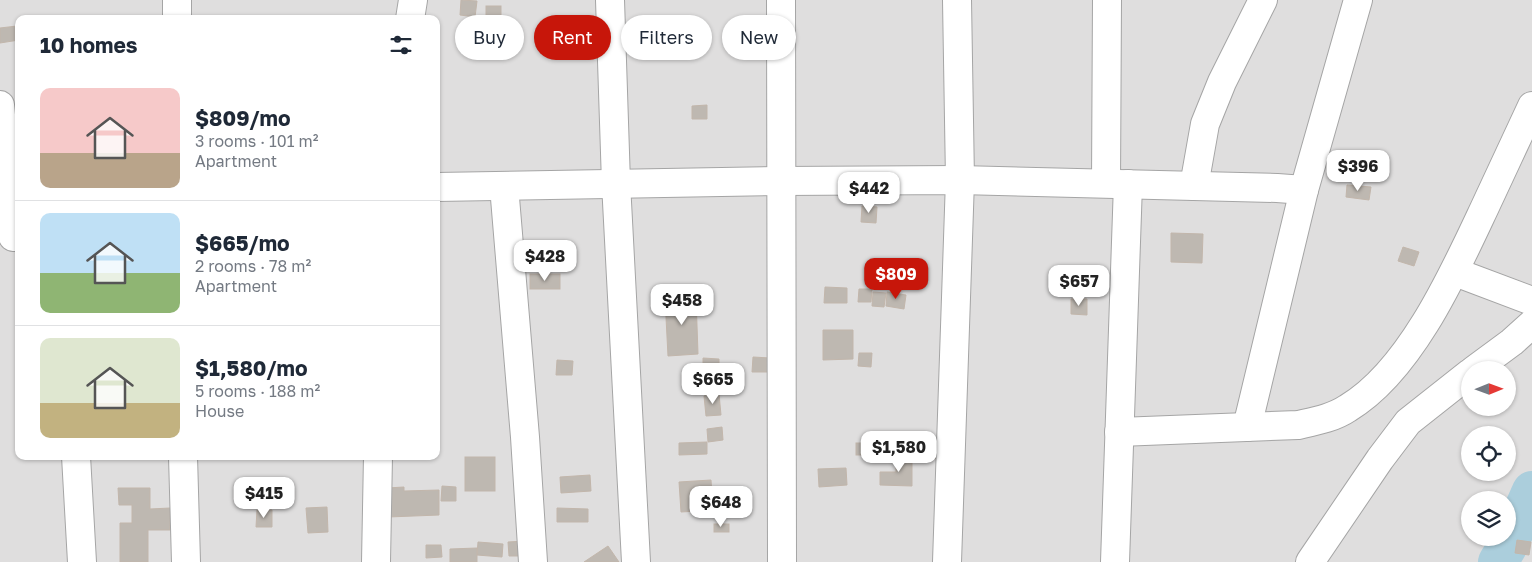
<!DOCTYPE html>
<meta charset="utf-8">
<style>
body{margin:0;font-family:"Golos Text",sans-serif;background:#f6f6f7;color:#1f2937;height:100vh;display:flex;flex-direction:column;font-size:19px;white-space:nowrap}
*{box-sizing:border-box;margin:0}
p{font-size:16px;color:#747a83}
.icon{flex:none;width:28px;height:28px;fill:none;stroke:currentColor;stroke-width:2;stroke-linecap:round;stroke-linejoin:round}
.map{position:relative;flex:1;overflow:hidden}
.drawer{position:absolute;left:15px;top:15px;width:425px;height:445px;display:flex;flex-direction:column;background:#fff;border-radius:10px;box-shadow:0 1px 4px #0004}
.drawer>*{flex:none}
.hud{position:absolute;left:455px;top:15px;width:475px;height:45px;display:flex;gap:10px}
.needle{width:32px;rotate:89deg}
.buttons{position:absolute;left:1461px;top:361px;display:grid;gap:10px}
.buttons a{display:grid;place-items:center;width:55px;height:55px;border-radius:50%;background:#fff;box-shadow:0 1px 4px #0004;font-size:25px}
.price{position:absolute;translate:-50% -42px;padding:0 11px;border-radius:10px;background:#fff;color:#222;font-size:16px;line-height:32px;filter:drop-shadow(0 1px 2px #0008)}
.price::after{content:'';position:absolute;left:50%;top:30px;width:15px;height:11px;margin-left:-8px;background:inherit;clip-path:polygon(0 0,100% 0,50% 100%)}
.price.selected{background:#c7160a;color:#fff}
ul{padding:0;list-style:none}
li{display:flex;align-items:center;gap:15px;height:125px;padding:0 25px}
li+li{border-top:1px solid #e0e1e3}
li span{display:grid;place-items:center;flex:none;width:140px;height:100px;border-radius:10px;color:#555}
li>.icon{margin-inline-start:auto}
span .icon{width:60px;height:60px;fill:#fffc;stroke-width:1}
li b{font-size:21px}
h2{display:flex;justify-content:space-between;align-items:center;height:60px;padding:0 25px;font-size:21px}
.tag{padding:0 18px;border-radius:22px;background:#fff;box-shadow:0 1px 4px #0004;font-size:18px;line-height:45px}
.tag.selected{background:#c7160a;color:#fff}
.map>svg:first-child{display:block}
.residential{fill:#dfdede;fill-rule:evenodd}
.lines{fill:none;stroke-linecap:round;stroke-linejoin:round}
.river{stroke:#abcedc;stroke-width:40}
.building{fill:#beb8b1;stroke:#c2b6ab}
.minor-casing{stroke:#a5a5a5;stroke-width:30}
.minor{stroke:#fff;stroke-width:28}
</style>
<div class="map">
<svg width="1532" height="562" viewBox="0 0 1532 562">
<rect width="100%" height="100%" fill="#f1eee8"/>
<!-- residential -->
<path class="residential" d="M0,0H1532V562H0ZM19,19H436V456H19ZM1470,370H1508V408H1470ZM1470,435H1508V472H1470ZM1470,500H1508V538H1470Z"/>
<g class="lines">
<!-- river -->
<path class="river" d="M1498,562L1507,547L1532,491"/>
</g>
<!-- building -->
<g class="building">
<path d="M461,0L477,1L475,17L460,15Z"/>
<rect x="486" y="6" width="15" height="14"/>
<path d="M17,26L19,40L0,43V28Z"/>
<path d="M707,105V119H692V106Z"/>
<path d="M1347,185L1371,187L1369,200L1346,197Z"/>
<path d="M862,206L877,207L876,223L861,222Z"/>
<path d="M1171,233L1203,234L1202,263L1171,262Z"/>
<path d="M1403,247L1419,252L1414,266L1398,261Z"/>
<rect x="530" y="274" width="30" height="15"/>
<path d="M825,287L847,288V303H824Z"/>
<path d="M859,289H872L871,302H858Z"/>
<path d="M873,292L886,293L884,307L872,306Z"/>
<path d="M887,292L906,295L904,309L886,306Z"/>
<path d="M696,297L698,354L668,356L665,298Z"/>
<path d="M1071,299H1087V315L1071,314Z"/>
<path d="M823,330H853V359L823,360Z"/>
<path d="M859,353H872L871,367L858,366Z"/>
<path d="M753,357L770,358L769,372H752Z"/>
<path d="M703,358L719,359V374H703Z"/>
<path d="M557,360L573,361L572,375H556Z"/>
<path d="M719,394L721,415L706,416L704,396Z"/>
<path d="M722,427L723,440L708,442L707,429Z"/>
<path d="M707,442V454L679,455V443Z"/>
<rect x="856" y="443" width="25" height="12"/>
<path d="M940,446L941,458L929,459L928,447Z"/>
<path d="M896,456H912V486L880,485V472H896Z"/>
<rect x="465" y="457" width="30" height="34"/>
<path d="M846,468L847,485L819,487L818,469Z"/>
<path d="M590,475L591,491L561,493L560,477Z"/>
<path d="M711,480L713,510L681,512L679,482Z"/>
<path d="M442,486L456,487V501H441Z"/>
<path d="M404,487V491L439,490V515L388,517L387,488Z"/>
<path d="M118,488H150V509L170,508V530H148V562H120V523H132V505H119Z"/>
<path d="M327,507L328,532L308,533L306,508Z"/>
<path d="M557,508L588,509V522H557Z"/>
<path d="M257,510H272V527H256Z"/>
<rect x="714" y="524" width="15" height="8"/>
<path d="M1517,540L1531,542L1529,555L1515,553Z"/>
<path d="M525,541L526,556H509L508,542Z"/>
<path d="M478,542L503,544L502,557L477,555Z"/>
<path d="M426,545H441L442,557L426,558Z"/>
<path d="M608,546L619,562H584Z"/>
<path d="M477,548V562H450V549Z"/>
</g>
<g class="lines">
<!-- minor casing -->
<g class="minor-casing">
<g id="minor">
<path d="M177,0V19"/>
<path d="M610,0L616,183L636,562"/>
<path d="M781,0L782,562"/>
<path d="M410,19L413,0"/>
<path d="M0,105L13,237"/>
<path d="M1106,183L1107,0"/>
<path d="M504,186L525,437L533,562"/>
<path d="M1194,186L1205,124L1222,82L1263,0"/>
<path d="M436,187L780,181L960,180L1277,188L1304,190L1358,0"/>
<path d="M1455,272L1532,301"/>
<path d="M1474,370L1512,342L1532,324"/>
<path d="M1247,427L1304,190"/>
<path d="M1119,432L1298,425C1316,421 1333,418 1348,408C1410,371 1454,273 1484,209C1500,175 1516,140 1532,106"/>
<path d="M76,456L82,562"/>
<path d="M183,456L186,562"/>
<path d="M376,562L378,456"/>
<path d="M947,562L960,180L957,0"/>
<path d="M1115,562L1128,184"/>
<path d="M1310,562L1380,459L1408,422L1470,373"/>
</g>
</g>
<!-- minor -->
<use href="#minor" class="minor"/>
</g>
</svg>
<div class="buttons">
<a><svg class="needle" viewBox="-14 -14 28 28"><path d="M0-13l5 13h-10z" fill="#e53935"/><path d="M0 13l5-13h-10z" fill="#747a83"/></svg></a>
<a><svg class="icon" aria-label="locate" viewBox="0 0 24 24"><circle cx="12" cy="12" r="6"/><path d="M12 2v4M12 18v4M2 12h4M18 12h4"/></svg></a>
<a><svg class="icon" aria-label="layers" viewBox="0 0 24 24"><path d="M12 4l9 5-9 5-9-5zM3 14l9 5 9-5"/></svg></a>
</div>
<b class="price" style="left:1358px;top:192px">$396</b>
<b class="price" style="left:869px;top:214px">$442</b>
<b class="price" style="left:545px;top:282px">$428</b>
<b class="price selected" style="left:896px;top:300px">$809</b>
<b class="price" style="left:1079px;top:307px">$657</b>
<b class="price" style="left:682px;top:326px">$458</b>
<b class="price" style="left:713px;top:405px">$665</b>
<b class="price" style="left:899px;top:473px">$1,580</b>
<b class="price" style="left:264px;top:519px">$415</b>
<b class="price" style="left:721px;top:528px">$648</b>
<div class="hud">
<a class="tag">Buy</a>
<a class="tag selected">Rent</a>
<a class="tag">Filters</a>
<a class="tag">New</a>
</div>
<section class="drawer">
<h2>10 homes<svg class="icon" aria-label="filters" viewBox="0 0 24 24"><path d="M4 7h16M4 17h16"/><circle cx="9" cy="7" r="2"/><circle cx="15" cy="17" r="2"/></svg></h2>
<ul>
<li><span style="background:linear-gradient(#f6c9c9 65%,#b9a48a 0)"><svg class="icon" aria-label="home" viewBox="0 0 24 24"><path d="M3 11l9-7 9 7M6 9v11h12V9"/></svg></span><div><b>$809/mo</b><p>3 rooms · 101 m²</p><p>Apartment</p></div></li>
<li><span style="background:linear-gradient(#bfe0f5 60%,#8fb573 0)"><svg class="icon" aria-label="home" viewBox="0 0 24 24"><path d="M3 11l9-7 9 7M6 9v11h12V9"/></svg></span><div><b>$665/mo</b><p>2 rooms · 78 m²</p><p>Apartment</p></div></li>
<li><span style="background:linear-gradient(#dfe7d0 65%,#c2b280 0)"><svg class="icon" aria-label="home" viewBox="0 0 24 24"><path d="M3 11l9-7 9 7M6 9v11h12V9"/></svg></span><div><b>$1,580/mo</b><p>5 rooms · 188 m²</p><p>House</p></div></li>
</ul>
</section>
</div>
